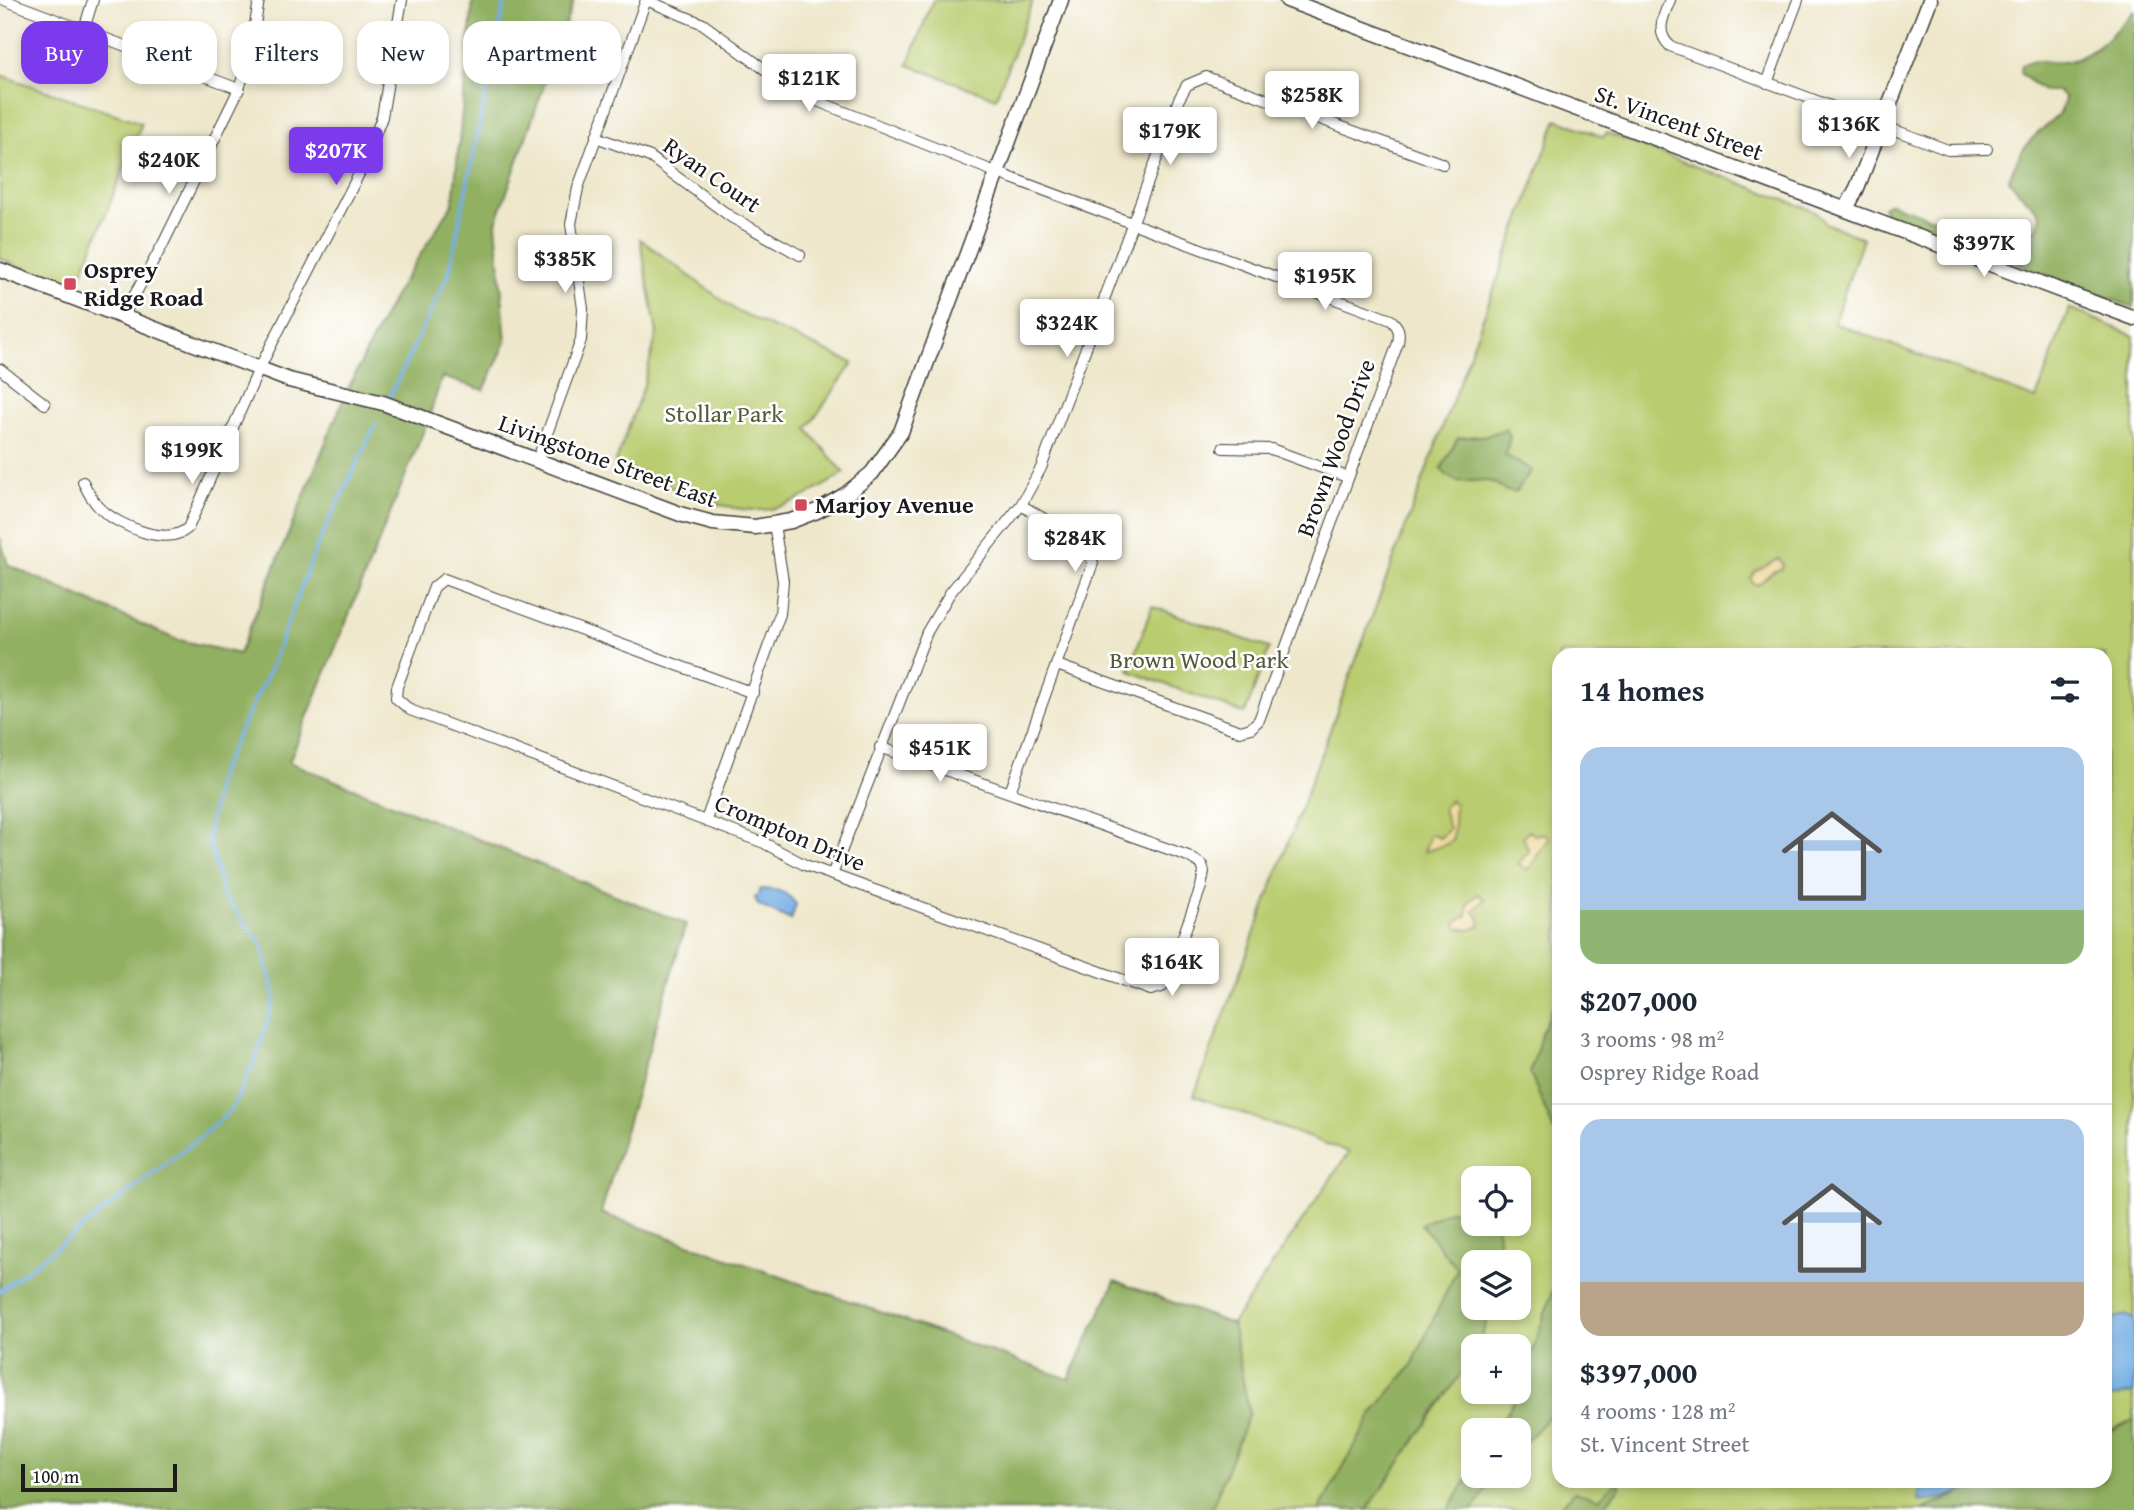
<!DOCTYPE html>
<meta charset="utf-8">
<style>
body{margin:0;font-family:"Gentium Book Plus",serif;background:#f6f6f7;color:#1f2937;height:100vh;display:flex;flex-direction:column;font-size:26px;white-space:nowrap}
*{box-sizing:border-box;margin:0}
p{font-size:23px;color:#747a83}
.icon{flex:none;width:38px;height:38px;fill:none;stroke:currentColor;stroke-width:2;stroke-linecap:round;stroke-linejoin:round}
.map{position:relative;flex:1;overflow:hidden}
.details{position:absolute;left:1552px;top:648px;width:560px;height:840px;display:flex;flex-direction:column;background:#fff;border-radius:21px;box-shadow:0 4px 10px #0003}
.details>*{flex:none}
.top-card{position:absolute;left:21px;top:21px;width:665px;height:63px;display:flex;gap:14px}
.controls{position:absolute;left:1461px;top:1166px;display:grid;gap:14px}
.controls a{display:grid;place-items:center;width:70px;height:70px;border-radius:14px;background:#fff;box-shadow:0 4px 10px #0003;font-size:35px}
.scale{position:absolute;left:21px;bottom:18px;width:156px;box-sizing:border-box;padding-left:7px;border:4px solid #1c1c1c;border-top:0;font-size:19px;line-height:24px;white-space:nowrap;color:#1c1c1c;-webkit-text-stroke:5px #fff;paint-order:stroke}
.price{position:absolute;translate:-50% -60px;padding:0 16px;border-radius:7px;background:#fff;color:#222;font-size:23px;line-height:46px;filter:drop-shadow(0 2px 4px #0008)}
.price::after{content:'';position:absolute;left:50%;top:42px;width:21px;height:16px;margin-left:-10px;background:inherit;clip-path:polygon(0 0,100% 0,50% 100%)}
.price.on{background:#7c3aed;color:#fff}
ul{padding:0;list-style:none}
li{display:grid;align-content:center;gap:14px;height:371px;padding:0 28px}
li+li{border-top:2px solid #e0e1e3}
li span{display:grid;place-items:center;height:217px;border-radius:21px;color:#555}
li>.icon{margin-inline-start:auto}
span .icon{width:126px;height:126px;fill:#fffc;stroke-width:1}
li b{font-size:30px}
h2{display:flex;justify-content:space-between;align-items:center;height:84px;padding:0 28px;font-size:30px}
.pill{padding:0 24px;border-radius:21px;background:#fff;box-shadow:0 4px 10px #0003;font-size:24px;line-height:63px}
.pill.on{background:#7c3aed;color:#fff}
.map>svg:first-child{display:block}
.green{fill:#b9cc70;stroke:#6a7446;stroke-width:2;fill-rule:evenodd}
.forest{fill:#92b062;stroke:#57663f;stroke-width:2}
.sand{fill:#eeda9e;stroke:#857b5d;stroke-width:2}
.water{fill:#75afe5;stroke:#486680;stroke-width:2}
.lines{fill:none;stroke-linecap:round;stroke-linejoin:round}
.stream{stroke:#75afe5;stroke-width:3.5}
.street-casing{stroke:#3c3a36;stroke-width:12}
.secondary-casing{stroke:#3c3a36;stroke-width:17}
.street{stroke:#fff;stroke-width:10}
.secondary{stroke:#fff;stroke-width:14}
.poi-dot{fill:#d1495b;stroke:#fff;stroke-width:2.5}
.labels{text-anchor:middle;stroke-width:5;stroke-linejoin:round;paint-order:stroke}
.street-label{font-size:24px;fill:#1c1c1c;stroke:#fff}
.poi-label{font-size:24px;font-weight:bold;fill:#1c1c1c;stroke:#fff;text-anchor:start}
.park-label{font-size:24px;fill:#535a39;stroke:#fff}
</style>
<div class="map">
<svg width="2134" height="1510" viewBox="0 0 2134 1510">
<rect width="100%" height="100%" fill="#fff"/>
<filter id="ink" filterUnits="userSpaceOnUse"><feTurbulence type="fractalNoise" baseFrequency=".0143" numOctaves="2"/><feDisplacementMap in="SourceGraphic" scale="14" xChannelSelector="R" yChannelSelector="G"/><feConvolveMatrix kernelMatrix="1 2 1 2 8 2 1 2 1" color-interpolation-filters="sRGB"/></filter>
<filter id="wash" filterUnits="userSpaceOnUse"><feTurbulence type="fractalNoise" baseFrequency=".00686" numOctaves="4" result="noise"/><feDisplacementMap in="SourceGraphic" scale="28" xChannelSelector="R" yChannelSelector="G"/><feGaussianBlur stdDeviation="1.57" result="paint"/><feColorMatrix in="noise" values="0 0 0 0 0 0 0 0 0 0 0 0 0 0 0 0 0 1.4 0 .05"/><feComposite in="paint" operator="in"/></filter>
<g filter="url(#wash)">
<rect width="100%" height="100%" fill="#eee7cb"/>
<!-- green -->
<g class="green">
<path d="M933,0H1033L996,98L908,65Z"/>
<path d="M0,75L142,123L76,288L0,259Z"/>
<path d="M1557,119L1603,137L1607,133L1817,212L1825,223L1863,238L1834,323L2036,399L2069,308L2134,336V1420L2105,1432V654H1559V1480L2006,1481L1951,1510H1211L1249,1413L1232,1324L1349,1152L1194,1096ZM1474,1178H1519V1223H1474ZM1474,1262H1519V1307H1474ZM1474,1346H1519V1391H1474ZM1474,1430H1519V1475H1474Z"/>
<path d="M640,239L738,312L853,363L807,429L844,473C823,487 795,504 771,509C726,517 657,481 615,464L643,388L657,333Z"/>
<path d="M1152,606L1269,648L1245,714L1129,671Z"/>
</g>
<!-- forest -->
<g class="forest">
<path d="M473,0H574L496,223L506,342L484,390L442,377L428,420L289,762L686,924L601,1213L1069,1379L1115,1281L1232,1324L1249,1413L1211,1510H0V538L8,565L175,639L239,654L346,393L394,296L453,203Z"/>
<path d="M2134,11V308L1884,213L1883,207L1890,203L1984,236L2037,229L2040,215C2031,201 2016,192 2009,179C2014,165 2021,151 2031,140C2044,125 2063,118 2065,97L2057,91H2043L2020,73L2021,65C2037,57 2048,64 2064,62C2094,58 2114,31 2134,11Z"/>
<path d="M1506,429L1510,437L1505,455L1532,470L1516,492L1506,491C1478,466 1462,497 1441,469L1458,438L1488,435Z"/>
<path d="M1559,993V1133L1554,1131L1530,1073L1542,1032Z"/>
<path d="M1451,1210L1473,1217L1474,1223L1496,1224L1502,1262H1474V1307H1491L1479,1346H1474L1473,1356L1367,1510H1319L1373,1413L1412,1365L1457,1269L1421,1224Z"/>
<path d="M1559,1272V1410L1552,1413L1519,1449V1430H1497L1519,1391Z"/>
<path d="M2134,1420V1510H1922L1989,1481L2105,1480V1433Z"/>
<path d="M1473,1470L1474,1475H1496L1473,1510H1448Z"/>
<path d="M1616,1482L1620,1483V1487L1600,1510H1557L1574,1492L1599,1499Z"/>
</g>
<!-- sand -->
<g class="sand">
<path d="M1779,559L1783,564L1781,569L1772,572L1758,585L1753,583L1751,579L1756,571Z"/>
<path d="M1450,800L1455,804L1453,838L1447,844L1424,852L1430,834L1440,838L1449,829L1443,808Z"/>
<path d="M1529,831L1535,835L1545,833L1549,839C1536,852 1538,861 1527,870L1518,864L1529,851L1523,837Z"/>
<path d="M1478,894L1485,899L1473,911L1480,918V926L1470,930L1457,928L1456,923L1467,915L1468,903Z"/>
</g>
<!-- water -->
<g class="water">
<path d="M761,889C777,889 786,891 796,904L791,920L758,905L755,898Z"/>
<path d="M2126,1315L2134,1319V1393L2105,1398V1320Z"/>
<path d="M1922,1480H1970V1481L1969,1487C1952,1496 1937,1503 1918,1501Z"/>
</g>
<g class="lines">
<!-- stream -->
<g class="stream">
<path d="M387,402L449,273L505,0"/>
<path d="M0,1291L203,1135L232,1109L257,1056L275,996L261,943L223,895L208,836L218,776L270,669L316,548L376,424"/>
</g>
</g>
</g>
<g filter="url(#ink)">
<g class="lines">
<!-- street casing -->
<g class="street-casing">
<g id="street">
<path d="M4,0L239,89"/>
<path d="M646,0L703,24L797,93L998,173L1391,320C1399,327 1400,332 1398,343L1259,720L1251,728L1240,731L1057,665"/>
<path d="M1670,0C1663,17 1655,32 1670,46L1948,150L1987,149"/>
<path d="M84,29L93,0"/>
<path d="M1767,83L1798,0"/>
<path d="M596,137L650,157L731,217L800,255"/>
<path d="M123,316L163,244L239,89L250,55L259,0"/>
<path d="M0,369L45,404"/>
<path d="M1223,448L1271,449L1347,477"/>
<path d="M537,461L581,340L583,309L571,224L578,188L646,0"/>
<path d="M83,482C88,492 93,502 102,510C120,526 167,547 188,528L259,369L364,164L382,117L402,0"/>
<path d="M753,693L444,579L434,587L397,687L396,698L410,710L764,843L805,865L1151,990L1162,987L1170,972L1201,887L1204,872L1202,865L1188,856L880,747"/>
<path d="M1010,792L1093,563L1084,543L1021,505"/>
<path d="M706,820L780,614L783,581L774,524"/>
<path d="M832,875L927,632L950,593L1021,505L1041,468L1179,99L1187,85L1206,77L1443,164"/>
</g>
</g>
<!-- secondary casing -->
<g class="secondary-casing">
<g id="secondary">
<path d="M1287,0L2134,318"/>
<path d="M1846,209L1857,188L1930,0"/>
<path d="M0,270L289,380L383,403L683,515L713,523L755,527L791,521L817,511L845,495L872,473L901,432L1061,0"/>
</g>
</g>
<!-- street -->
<use href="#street" class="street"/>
<!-- secondary -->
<use href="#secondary" class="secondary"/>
</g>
</g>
<!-- markers -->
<g class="poi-dot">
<rect x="63" y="277" width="14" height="14" rx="3.5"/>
<rect x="794" y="498" width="14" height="14" rx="3.5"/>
</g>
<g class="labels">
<!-- street labels -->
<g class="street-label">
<text transform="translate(1679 123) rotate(20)" y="8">St. Vincent Street</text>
<text transform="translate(712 175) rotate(35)" y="8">Ryan Court</text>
<text transform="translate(1336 448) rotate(-70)" y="8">Brown Wood Drive</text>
<text transform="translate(608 461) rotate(20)" y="8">Livingstone Street East</text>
<text transform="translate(790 833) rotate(23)" y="8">Crompton Drive</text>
</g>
<!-- poi labels -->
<g class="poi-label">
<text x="84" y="278">Osprey<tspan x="84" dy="28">Ridge Road</tspan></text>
<text x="815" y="513">Marjoy Avenue</text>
</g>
<!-- park labels -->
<g class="park-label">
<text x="724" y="422">Stollar Park</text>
<text x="1199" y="668">Brown Wood Park</text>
</g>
</g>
</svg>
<div class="controls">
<a><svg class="icon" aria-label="locate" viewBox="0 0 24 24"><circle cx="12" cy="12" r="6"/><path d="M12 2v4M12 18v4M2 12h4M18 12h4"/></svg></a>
<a><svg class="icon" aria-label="layers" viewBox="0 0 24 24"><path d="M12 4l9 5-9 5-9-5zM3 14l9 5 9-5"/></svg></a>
<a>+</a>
<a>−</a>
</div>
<div class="scale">100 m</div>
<b class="price" style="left:809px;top:114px">$121K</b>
<b class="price" style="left:1312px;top:131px">$258K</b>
<b class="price" style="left:1849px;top:160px">$136K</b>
<b class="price" style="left:1170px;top:167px">$179K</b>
<b class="price on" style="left:336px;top:187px">$207K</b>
<b class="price" style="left:169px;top:196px">$240K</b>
<b class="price" style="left:1984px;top:279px">$397K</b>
<b class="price" style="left:565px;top:295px">$385K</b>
<b class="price" style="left:1325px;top:312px">$195K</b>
<b class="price" style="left:1067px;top:359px">$324K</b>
<b class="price" style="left:192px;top:486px">$199K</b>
<b class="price" style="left:1075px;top:574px">$284K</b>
<b class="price" style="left:940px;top:784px">$451K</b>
<b class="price" style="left:1172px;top:998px">$164K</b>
<div class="top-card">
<a class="pill on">Buy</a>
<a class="pill">Rent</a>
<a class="pill">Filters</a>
<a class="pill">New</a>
<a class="pill">Apartment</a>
</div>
<section class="details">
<h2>14 homes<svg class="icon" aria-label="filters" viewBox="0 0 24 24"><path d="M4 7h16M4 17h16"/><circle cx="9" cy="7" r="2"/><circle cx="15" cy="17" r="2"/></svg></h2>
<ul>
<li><span style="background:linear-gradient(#a9c7e8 75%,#8fb573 0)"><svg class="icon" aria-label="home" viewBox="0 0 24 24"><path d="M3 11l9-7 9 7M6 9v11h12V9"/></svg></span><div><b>$207,000</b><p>3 rooms · 98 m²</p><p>Osprey Ridge Road</p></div></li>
<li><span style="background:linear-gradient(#a9c7e8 75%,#b9a48a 0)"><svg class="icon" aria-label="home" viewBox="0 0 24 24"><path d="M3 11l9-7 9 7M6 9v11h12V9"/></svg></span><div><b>$397,000</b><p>4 rooms · 128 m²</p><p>St. Vincent Street</p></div></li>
</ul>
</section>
</div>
